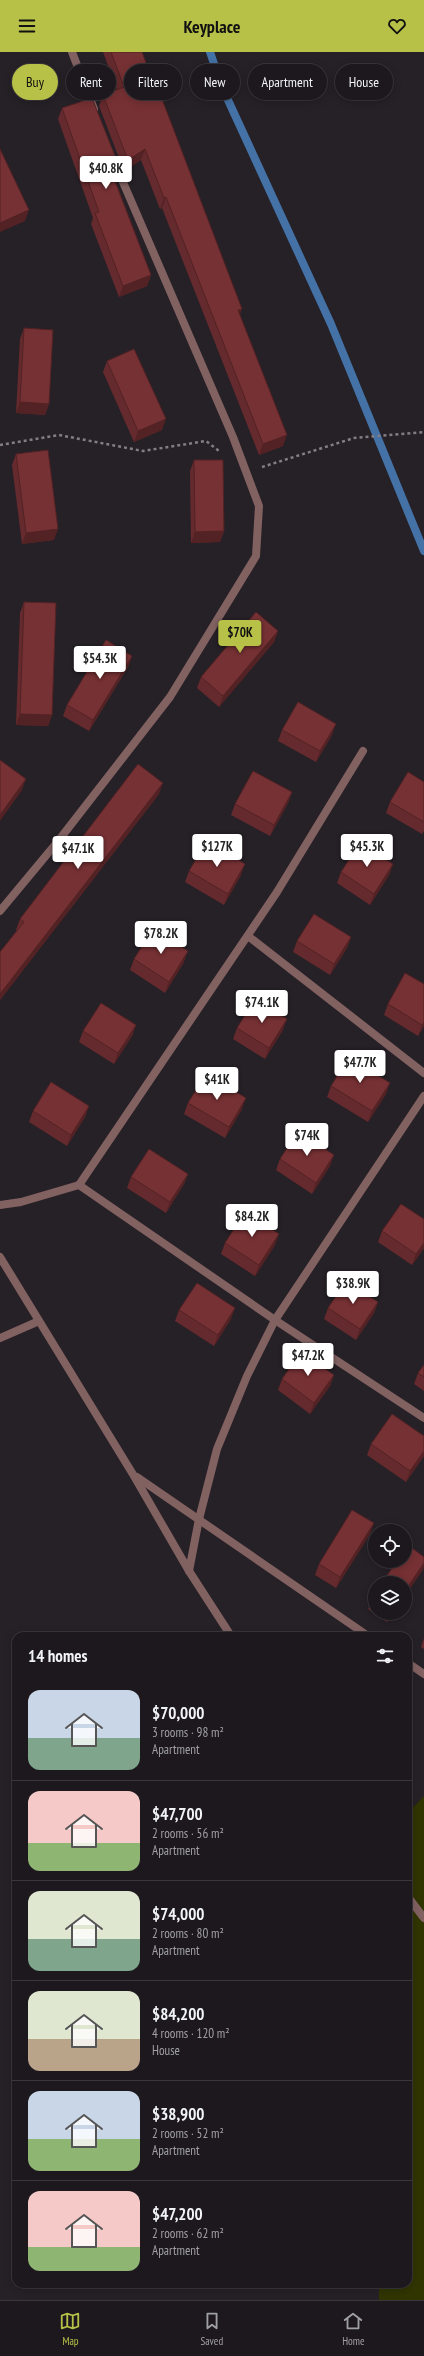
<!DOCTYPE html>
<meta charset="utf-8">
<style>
body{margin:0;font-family:"PT Sans Narrow",sans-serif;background:#29252a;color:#f1f3f6;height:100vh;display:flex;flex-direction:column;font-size:15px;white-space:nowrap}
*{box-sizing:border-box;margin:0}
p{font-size:13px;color:#a0a0a4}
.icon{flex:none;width:22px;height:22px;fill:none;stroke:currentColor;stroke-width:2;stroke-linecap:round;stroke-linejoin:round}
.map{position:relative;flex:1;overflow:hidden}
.panel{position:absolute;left:12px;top:1580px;width:400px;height:656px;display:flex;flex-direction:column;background:#1c181d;border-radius:12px;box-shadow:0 2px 10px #0003,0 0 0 1px #3a373b}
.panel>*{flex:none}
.top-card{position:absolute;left:12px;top:12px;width:400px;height:36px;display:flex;gap:8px}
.tools{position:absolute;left:368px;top:1472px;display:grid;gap:8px}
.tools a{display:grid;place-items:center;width:44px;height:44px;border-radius:50%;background:#1c181d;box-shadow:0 2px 10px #0003,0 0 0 1px #3a373b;font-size:20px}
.price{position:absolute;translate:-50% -34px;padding:0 9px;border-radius:4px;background:#fff;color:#222;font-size:13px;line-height:26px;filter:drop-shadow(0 1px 2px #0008)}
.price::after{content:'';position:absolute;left:50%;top:24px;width:12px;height:9px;margin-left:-6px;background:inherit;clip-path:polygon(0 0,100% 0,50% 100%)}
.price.current{background:#b8c147;color:#111}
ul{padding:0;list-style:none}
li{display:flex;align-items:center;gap:12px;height:100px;padding:0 16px}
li+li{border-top:1px solid #3a373b}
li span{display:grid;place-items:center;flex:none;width:112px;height:80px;border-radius:12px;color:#555}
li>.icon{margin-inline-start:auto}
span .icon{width:48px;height:48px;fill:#fffc;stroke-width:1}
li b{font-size:17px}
h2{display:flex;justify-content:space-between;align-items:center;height:48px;padding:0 16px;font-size:17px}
.pill{padding:0 14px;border-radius:18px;background:#1c181d;box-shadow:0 2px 10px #0003,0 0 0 1px #3a373b;font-size:14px;line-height:36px}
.pill.current{background:#b8c147;color:#111}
header{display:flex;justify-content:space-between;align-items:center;height:52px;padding:0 16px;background:#b8c147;color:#111;font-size:18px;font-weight:700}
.tab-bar{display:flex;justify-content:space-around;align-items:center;height:56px;border-top:1px solid #3a373b;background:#1c181d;font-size:11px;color:#a0a0a4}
.tab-bar a{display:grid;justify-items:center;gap:2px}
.tab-bar .current{color:#b8c147}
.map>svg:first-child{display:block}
.green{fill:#303500}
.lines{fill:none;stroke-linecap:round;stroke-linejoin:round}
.stream{stroke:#4472a6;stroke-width:8}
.path{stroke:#837e84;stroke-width:2.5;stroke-dasharray:3 3;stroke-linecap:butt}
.street{stroke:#826161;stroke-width:8}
.wall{fill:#652a2d}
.shaded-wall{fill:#532224}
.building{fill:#763134;stroke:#532224}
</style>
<header><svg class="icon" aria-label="menu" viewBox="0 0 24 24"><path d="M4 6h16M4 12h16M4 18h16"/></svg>Keyplace<svg class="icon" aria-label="heart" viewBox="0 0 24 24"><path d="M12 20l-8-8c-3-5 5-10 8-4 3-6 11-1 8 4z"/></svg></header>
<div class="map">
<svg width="424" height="2248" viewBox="0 0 424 2248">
<rect width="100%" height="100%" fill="#262027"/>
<!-- green -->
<path class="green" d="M424,1744V2248H379V2232H408V1761Z"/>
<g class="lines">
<!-- stream -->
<path class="stream" d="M210,0L222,35L331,272L424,499"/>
<!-- path -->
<g class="path">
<path d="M0,393L59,383L143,399L206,389L219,399"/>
<path d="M262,415L354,386L424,380"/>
</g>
<!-- street -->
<g class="street">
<path d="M72,0L94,57"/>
<path d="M0,859L59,788L170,645L256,504L259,454L233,385L113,107"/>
<path d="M248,884L424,1021"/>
<path d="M79,1133L275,1268L424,1366"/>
<path d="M0,1153L21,1150L79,1133L277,840L363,699"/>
<path d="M0,1205L134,1424L189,1519L231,1584"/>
<path d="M0,1286L39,1269"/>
<path d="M137,1425L368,1584"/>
<path d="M189,1519L199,1467L217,1397L247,1324L275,1268L424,1044"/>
<path d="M408,1611L424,1622"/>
<path d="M408,1845L424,1866"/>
</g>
</g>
<!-- wall -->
<g class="wall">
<path d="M103,0H142L240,263L283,394L259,403L162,156L160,157L141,108L124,119L99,54L103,43L117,38Z"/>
<path d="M62,56L115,125H114L151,223L147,234L119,245L91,172L93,166L58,67Z"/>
<path d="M24,276L49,352L45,363L16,361L20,287Z"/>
<path d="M107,309L162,378L134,390L103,320Z"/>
<path d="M16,402L54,488L22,492L12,413Z"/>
<path d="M194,408L224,479L220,490L191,491L190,419Z"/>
<path d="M24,550L52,663L48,674L16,673L20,561Z"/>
<path d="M278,579L274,590L219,655L197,636L201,625Z"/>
<path d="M132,604L128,615L89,679L63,664L67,653Z"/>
<path d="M282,678L332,683L316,710L278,689Z"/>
<path d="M424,730V779L422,782L386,761L390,750Z"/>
<path d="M292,740L288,751L270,784L231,763L235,752Z"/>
<path d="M159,742L0,948V900L17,878H16L20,867Z"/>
<path d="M393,812L389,823L370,853L337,831L341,820Z"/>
<path d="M189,819L241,823L224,853L185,830Z"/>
<path d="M351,885L347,896L330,923L293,900L297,889Z"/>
<path d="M134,907L184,910L165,941L130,918Z"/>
<path d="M405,921L424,974L418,984L384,963L388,952Z"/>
<path d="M136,973L132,984L114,1012L79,990L83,979Z"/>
<path d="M237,976L283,978L265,1007L233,987Z"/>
<path d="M331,1034L386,1042L368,1070L327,1045Z"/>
<path d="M188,1051L242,1057L225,1086L184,1062Z"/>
<path d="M89,1054L85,1065L67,1094L29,1070L33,1059Z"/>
<path d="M280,1107L330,1114L312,1142L276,1118Z"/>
<path d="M188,1122L184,1132L166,1161L127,1136L131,1125Z"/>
<path d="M424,1167V1196L412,1213L378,1190L382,1179Z"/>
<path d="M225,1191L275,1193L255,1224L221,1202Z"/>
<path d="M378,1250L374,1261L356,1288L324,1267L328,1256Z"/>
<path d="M179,1258L231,1267L214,1294L175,1269Z"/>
<path d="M424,1313V1339L414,1332L418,1321Z"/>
<path d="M334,1323L330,1334L310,1362L278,1338L282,1327Z"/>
<path d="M424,1384V1404L406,1430L367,1403L371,1392Z"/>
<path d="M370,1482L336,1536L315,1523L319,1512Z"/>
<path d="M375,1542V1561H394L387,1570L368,1557L372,1546Z"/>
<path d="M424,1586V1597L421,1595Z"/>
</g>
<!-- shaded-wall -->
<g class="shaded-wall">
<path d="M145,97L141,108L124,119L128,108Z"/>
<path d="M119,114L115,125L107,130L111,119Z"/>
<path d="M166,145L162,156L160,157L164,146Z"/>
<path d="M29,158L25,169L0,180V171Z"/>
<path d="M151,223L147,234L119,245L123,234Z"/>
<path d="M242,257L238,268V258Z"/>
<path d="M20,350L49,352L45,363L16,361Z"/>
<path d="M166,367L162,378L134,390L138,379Z"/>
<path d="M287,383L283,394L259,403L263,392Z"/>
<path d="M58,477L54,488L22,492L26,481Z"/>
<path d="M224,479L220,490L191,491L195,480Z"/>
<path d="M278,579L274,590L219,655L223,644Z"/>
<path d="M132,604L128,615L89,679L93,668Z"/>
<path d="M20,662L52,663L48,674L16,673Z"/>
<path d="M336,672L332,683L316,710L320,699Z"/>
<path d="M26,727L22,738L0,769V763Z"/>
<path d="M163,731L159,742L0,948V942Z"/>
<path d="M292,740L288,751L270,784L274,773Z"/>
<path d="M245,812L241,823L224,853L228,842Z"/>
<path d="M393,812L389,823L370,853L374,842Z"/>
<path d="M351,885L347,896L330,923L334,912Z"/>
<path d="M188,899L184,910L165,941L169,930Z"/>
<path d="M287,967L283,978L265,1007L269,996Z"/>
<path d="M424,970V974L418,984L422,973Z"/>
<path d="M136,973L132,984L114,1012L118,1001Z"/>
<path d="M390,1031L386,1042L368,1070L372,1059Z"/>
<path d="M246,1046L242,1057L225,1086L229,1075Z"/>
<path d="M89,1054L85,1065L67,1094L71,1083Z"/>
<path d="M334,1103L330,1114L312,1142L316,1131Z"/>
<path d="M188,1122L184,1132L166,1161L170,1150Z"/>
<path d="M279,1182L275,1193L255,1224L259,1213Z"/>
<path d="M424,1191V1196L412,1213L416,1202Z"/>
<path d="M378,1250L374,1261L356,1288L360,1277Z"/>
<path d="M235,1256L231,1267L214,1294L218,1283Z"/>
<path d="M334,1323L330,1334L310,1362L314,1351Z"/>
<path d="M424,1399V1404L406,1430L410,1419Z"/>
<path d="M374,1471L370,1482L336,1536L340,1525Z"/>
<path d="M424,1511V1515L423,1518L405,1544V1539Z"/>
<path d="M390,1561H394L387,1570Z"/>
</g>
<!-- building -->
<g class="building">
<path d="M111,0H142L152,27L154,26L242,257L238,258L287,383L263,392L166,145L164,146L145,97L128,108L103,43L124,35Z"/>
<path d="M92,46L119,114L111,119L151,223L123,234L95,161L99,160L62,56Z"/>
<path d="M0,97L29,158L0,171Z"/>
<path d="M24,276L53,278L49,352L20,350Z"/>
<path d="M134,297L166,367L138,379L107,309Z"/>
<path d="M48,398L58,477L26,481L16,402Z"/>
<path d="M194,408H223L224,479L195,480Z"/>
<path d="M24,550L56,551L52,663L20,662Z"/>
<path d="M256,560L278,579L223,644L201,625Z"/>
<path d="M106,588L132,604L93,668L67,653Z"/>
<path d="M298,650L336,672L320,699L282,678Z"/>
<path d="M0,708L26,727L0,763Z"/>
<path d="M138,712L163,731L0,942V900L24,870L20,867Z"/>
<path d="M253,719L292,740L274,773L235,752Z"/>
<path d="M408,720L424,730V770L390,750Z"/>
<path d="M207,789L245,812L228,842L189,819Z"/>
<path d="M360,791L393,812L374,842L341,820Z"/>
<path d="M314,862L351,885L334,912L297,889Z"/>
<path d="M153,877L188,899L169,930L134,907Z"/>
<path d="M405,921L424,932V970L422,973L388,952Z"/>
<path d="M255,947L287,967L269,996L237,976Z"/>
<path d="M101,951L136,973L118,1001L83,979Z"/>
<path d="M349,1005L390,1031L372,1059L331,1034Z"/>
<path d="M206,1022L246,1046L229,1075L188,1051Z"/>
<path d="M51,1030L89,1054L71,1083L33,1059Z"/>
<path d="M298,1079L334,1103L316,1131L280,1107Z"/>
<path d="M149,1097L188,1122L170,1150L131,1125Z"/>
<path d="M401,1152L424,1167V1191L416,1202L382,1179Z"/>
<path d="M245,1160L279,1182L259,1213L225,1191Z"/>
<path d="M346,1229L378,1250L360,1277L328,1256Z"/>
<path d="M197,1231L235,1256L218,1283L179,1258Z"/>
<path d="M301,1300L334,1323L314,1351L282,1327Z"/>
<path d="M424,1313V1325L418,1321Z"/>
<path d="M392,1362L424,1384V1399L410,1419L371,1392Z"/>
<path d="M352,1458L374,1471L340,1525L319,1512Z"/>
<path d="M408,1493L424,1505V1511L405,1539V1531H382L397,1509H405V1497Z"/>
<path d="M375,1542V1548L372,1546Z"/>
</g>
</svg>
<div class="tools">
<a><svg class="icon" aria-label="locate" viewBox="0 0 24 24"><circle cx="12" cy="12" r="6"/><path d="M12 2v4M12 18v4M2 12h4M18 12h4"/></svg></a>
<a><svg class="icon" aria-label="layers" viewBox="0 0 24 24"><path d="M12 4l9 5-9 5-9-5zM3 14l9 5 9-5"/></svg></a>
</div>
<b class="price" style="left:106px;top:138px">$40.8K</b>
<b class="price current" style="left:240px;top:602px">$70K</b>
<b class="price" style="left:100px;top:628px">$54.3K</b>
<b class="price" style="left:217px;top:816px">$127K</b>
<b class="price" style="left:367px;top:816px">$45.3K</b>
<b class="price" style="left:78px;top:818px">$47.1K</b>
<b class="price" style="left:161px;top:903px">$78.2K</b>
<b class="price" style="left:262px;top:972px">$74.1K</b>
<b class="price" style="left:360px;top:1032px">$47.7K</b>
<b class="price" style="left:217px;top:1049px">$41K</b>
<b class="price" style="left:307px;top:1105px">$74K</b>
<b class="price" style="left:252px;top:1186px">$84.2K</b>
<b class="price" style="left:353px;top:1253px">$38.9K</b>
<b class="price" style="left:308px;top:1325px">$47.2K</b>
<div class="top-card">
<a class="pill current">Buy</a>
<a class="pill">Rent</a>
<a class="pill">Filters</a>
<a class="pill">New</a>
<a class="pill">Apartment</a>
<a class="pill">House</a>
</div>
<section class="panel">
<h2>14 homes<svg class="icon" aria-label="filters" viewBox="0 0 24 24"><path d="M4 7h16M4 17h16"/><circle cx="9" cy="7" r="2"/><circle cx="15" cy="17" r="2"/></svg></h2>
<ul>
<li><span style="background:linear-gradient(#c9d6e8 60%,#7fa58c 0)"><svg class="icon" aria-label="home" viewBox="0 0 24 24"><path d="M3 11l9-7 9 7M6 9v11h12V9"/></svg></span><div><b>$70,000</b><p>3 rooms · 98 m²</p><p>Apartment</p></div></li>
<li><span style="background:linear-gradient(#f6c9c9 65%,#8fb573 0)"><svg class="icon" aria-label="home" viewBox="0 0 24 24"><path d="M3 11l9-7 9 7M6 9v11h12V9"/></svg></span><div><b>$47,700</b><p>2 rooms · 56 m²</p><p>Apartment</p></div></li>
<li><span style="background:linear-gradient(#dfe7d0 60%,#7fa58c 0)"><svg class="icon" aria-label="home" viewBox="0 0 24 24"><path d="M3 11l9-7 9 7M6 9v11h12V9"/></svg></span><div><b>$74,000</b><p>2 rooms · 80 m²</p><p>Apartment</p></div></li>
<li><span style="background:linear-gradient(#dfe7d0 60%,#b9a48a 0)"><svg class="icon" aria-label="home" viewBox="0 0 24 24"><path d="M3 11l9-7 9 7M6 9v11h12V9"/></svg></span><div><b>$84,200</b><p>4 rooms · 120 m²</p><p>House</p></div></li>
<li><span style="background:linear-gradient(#c9d6e8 60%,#8fb573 0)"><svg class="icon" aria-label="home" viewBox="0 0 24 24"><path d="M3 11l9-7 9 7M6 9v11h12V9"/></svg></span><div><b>$38,900</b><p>2 rooms · 52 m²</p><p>Apartment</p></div></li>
<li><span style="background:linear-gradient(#f6c9c9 70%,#8fb573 0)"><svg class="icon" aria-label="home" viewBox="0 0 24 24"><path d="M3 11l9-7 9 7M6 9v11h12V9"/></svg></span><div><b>$47,200</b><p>2 rooms · 62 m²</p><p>Apartment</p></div></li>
</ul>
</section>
</div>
<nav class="tab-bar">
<a class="current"><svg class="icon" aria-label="map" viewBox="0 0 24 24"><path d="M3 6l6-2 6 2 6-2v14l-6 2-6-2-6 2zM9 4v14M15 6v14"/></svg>Map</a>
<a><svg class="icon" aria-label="saved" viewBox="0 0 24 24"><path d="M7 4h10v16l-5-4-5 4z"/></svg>Saved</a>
<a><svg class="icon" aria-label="home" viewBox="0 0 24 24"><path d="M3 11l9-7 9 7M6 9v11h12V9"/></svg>Home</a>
</nav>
